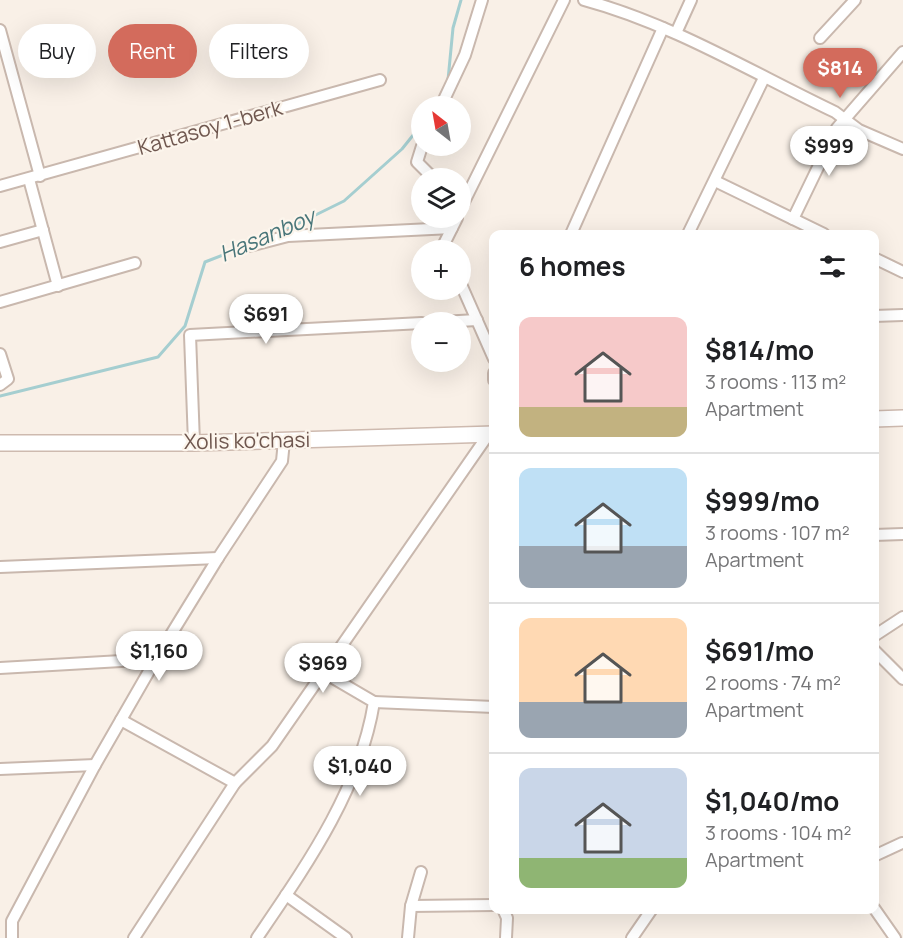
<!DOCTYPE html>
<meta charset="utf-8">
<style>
body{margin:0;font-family:Manrope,sans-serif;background:#f2f2f2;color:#202124;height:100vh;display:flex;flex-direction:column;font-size:22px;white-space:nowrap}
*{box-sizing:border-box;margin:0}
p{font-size:20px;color:#757577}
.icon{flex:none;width:33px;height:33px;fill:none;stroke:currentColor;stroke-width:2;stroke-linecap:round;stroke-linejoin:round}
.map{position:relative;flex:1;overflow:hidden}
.side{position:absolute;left:489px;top:230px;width:390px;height:684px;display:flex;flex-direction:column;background:#fff;border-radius:12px;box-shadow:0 6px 24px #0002}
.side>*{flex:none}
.hud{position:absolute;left:18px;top:24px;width:381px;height:54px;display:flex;gap:12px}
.needle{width:39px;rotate:329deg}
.controls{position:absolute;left:411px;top:96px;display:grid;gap:12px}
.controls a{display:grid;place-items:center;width:60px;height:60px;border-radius:50%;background:#fff;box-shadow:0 6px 24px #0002;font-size:30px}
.price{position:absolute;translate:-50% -51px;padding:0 14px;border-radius:21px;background:#fff;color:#222;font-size:20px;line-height:39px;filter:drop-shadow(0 2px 3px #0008)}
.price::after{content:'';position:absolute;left:50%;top:36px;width:18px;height:14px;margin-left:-9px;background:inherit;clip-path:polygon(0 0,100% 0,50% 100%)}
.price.active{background:#d36b5c;color:#fff}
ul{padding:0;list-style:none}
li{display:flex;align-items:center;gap:18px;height:150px;padding:0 30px}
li+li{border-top:2px solid #e0e0e0}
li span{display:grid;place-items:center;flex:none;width:168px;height:120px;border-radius:12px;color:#555}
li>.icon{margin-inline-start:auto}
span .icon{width:72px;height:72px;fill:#fffc;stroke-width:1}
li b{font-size:26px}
h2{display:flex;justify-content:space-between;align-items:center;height:72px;padding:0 30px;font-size:26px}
.pill{padding:0 21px;border-radius:27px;background:#fff;box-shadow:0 6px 24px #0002;font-size:21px;line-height:54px}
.pill.active{background:#d36b5c;color:#fff}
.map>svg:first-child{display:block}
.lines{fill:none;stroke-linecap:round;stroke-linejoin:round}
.stream{stroke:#a5ced0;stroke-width:3}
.street-casing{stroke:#c9b8ae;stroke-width:14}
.secondary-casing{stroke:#cebaaf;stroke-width:18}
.street{stroke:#fff;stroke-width:10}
.secondary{stroke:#fff;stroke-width:15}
.labels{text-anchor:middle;stroke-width:4.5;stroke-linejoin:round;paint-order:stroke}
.street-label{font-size:21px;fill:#6f574f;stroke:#fcf5ec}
.water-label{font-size:22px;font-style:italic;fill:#487579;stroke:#fcf5ec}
</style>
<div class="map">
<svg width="903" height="938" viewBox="0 0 903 938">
<rect width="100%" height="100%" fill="#f9f0e7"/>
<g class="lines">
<!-- stream -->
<g class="stream">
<path d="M448,80L453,28L461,0"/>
<path d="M277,234L344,201L402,149L422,124"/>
<path d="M0,396L158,357L185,326L205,262L246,246"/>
</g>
<!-- street casing -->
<g class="street-casing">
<g id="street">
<path d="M584,0C673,24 753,73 835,112L859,130L903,149"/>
<path d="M0,30L40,176"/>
<path d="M676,33L691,0"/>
<path d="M820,38L855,0"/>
<path d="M441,106L465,55L482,0"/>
<path d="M422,146L417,162L433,178"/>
<path d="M29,179L58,286"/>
<path d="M715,181L824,234"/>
<path d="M0,186L380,80"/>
<path d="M460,210L564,0"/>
<path d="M793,219L837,128L903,52"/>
<path d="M571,234L663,28"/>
<path d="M688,234L764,78"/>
<path d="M0,242L43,230"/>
<path d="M249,246L288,236L452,228"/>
<path d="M447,250L444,244L457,218"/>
<path d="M874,258L903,272"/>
<path d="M460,282L494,359"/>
<path d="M0,302L135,263"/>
<path d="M874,316L903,315"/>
<path d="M441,322L477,320"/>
<path d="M0,354L8,379L0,385"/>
<path d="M494,373V380"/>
<path d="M194,443L190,335L422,323"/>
<path d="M874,535L903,534"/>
<path d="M0,567L218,558"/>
<path d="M874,636L903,617"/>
<path d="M874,650L903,679"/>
<path d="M0,668L156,659"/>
<path d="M374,702L494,707"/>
<path d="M121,720L235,783"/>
<path d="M0,769L95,765"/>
<path d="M874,856L902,843"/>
<path d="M286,895L346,938"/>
<path d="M411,906L494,905"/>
<path d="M874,908L895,938"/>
<path d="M503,909L507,918L506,938"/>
<path d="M12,938V921L95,765L156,659L218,558L282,461L284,441"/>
<path d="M134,938L235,783L272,746L488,435"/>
<path d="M257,938C306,866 360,790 374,702L321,671"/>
<path d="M408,938L411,906L421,872"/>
<path d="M632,938L652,909"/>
</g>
</g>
<!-- secondary casing -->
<g class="secondary-casing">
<g id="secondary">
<path d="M874,419L903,418"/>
<path d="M0,443H194L494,434"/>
</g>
</g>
<!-- street -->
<use href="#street" class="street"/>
<!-- secondary -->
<use href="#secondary" class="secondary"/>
</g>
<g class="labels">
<!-- street labels -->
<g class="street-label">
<text transform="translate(210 128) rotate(-16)" y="7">Kattasoy 1-berk</text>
<text transform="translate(247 441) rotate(-1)" y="7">Xolis ko'chasi</text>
</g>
<!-- water labels -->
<g class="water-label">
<text transform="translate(267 235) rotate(-23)" y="8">Hasanboy</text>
</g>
</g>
</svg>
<div class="controls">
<a><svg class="needle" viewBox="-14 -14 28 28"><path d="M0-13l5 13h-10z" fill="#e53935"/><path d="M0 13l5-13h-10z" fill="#757577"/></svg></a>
<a><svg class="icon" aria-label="layers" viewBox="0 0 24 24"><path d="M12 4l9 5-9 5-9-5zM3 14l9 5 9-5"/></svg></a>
<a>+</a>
<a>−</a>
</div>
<b class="price active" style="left:840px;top:99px">$814</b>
<b class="price" style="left:829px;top:177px">$999</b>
<b class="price" style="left:266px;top:345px">$691</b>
<b class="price" style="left:159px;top:682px">$1,160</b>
<b class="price" style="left:323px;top:694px">$969</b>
<b class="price" style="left:360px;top:797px">$1,040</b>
<div class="hud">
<a class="pill">Buy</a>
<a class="pill active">Rent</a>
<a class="pill">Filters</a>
</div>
<section class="side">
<h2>6 homes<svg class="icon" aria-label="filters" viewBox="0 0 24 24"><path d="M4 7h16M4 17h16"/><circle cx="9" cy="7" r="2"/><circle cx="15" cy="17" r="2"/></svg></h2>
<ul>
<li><span style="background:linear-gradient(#f6c9c9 75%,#c2b280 0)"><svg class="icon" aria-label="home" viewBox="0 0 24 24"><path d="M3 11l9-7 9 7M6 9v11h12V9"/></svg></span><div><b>$814/mo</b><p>3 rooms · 113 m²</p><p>Apartment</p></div></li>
<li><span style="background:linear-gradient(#bfe0f5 65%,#9aa5b1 0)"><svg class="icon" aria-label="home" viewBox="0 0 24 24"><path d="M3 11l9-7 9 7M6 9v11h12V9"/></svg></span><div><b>$999/mo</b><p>3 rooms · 107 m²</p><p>Apartment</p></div></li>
<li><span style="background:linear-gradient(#ffd9b3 70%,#9aa5b1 0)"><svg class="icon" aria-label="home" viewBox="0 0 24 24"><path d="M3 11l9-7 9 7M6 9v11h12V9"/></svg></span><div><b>$691/mo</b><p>2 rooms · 74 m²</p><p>Apartment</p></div></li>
<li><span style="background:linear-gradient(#c9d6e8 75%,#8fb573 0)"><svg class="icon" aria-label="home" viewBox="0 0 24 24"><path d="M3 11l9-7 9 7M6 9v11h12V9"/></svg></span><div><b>$1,040/mo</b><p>3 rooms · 104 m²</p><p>Apartment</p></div></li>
</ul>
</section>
</div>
